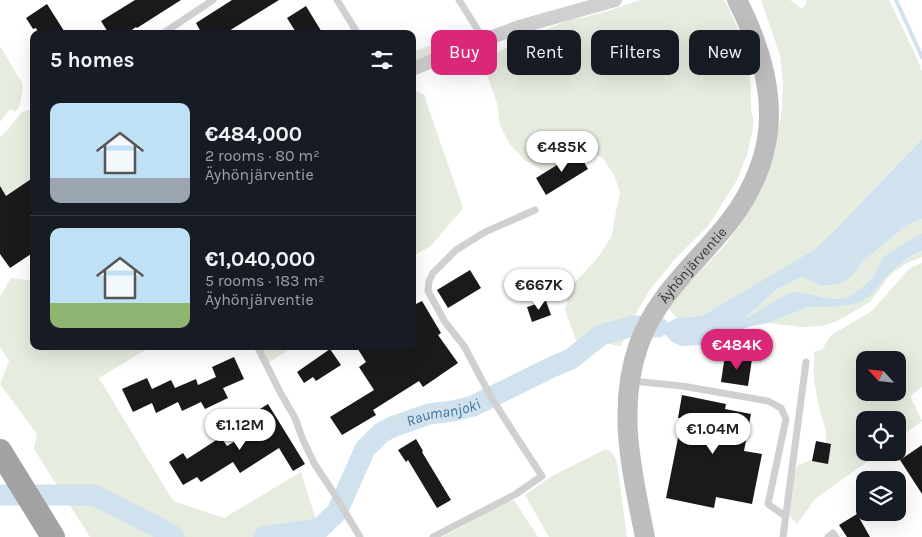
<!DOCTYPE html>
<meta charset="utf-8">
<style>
body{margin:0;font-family:Karla,sans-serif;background:#20242c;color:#f1f3f6;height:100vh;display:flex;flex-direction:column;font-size:19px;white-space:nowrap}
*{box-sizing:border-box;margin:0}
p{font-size:16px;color:#9ea1a6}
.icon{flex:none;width:28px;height:28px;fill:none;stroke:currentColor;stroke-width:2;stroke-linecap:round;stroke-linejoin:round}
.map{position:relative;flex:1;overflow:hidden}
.side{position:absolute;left:30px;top:30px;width:386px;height:320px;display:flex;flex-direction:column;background:#171b24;border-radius:10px;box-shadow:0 5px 20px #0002}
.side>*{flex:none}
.top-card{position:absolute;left:431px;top:30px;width:415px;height:45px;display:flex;gap:10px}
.needle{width:32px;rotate:297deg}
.controls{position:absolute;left:856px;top:351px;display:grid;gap:10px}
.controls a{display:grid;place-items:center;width:50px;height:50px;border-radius:10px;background:#171b24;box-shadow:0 5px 20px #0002;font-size:25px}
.price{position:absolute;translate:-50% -42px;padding:0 11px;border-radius:18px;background:#fff;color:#222;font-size:16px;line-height:32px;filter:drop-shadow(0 1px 2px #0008)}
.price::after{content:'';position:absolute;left:50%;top:30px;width:15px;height:11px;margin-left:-8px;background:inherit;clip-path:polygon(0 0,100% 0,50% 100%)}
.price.current{background:#db2777;color:#fff}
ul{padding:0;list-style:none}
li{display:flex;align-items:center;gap:15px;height:125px;padding:0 20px}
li+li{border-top:1px solid #363941}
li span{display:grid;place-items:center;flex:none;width:140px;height:100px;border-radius:10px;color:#555}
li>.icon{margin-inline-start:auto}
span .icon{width:60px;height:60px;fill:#fffc;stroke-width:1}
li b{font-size:21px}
h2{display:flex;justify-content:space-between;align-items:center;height:60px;padding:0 20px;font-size:21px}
.chip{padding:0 18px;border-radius:10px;background:#171b24;box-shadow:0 5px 20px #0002;font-size:18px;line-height:45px}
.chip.current{background:#db2777;color:#fff}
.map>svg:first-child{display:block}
.green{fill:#e6ecdf;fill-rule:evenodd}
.water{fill:#cfe2ee}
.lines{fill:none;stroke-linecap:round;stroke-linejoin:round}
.stream{stroke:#cfe2ee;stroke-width:4}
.river{stroke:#cfe2ee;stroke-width:21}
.building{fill:#1a1a1a}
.service{stroke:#d0d0d0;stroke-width:7}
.minor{stroke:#d0d0d0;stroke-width:14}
.secondary{stroke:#bdbdbd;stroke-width:20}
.trunk{stroke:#a2a2a2;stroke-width:24}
.labels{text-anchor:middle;stroke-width:5;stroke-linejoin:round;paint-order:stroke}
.street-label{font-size:14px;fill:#333;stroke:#fff}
.water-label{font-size:15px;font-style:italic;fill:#3f7597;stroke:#fff}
</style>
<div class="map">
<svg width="922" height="537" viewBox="0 0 922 537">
<rect width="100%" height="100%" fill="#fff"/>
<!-- green -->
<g class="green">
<path d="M640,0H723L728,7L742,38L749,60V73L751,87V110L754,122L748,152L737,180L708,226L674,260L649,291L632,320L621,346L598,342L581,347L577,343L565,310L568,298L574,283L596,260L612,236L615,217L620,192L614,175L602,157L587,153L547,173L526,161L510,145L500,125L497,103L482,61L520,40L574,18L577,19L608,11Z"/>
<path d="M761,0H790L802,9L807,3L805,0H889L917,58L922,72V139L836,229L815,249L702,316L677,318L668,308L674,299L728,242L747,214L765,179L776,148L782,107L783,83L780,55Z"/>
<path d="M464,32L469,33L471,37L413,61V52Z"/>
<path d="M0,46L23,85C23,88 22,90 22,93C20,103 22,104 15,112L10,109L0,122Z"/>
<path d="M413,89L424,95L463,208L431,246L413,256Z"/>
<path d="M32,109H34V177L6,196L3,190L0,192V137L6,132L22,112Z"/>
<path d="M922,219V233L904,243L883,257L872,278L860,289L848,298L830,299L799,292L750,316L745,317L777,289L802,277L822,286L841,284L852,276L862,262L909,223Z"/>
<path d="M922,251V257L905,264L890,275L870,302L837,321L823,326L801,327L768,323L809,307H833L871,295L889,274L904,261L916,253Z"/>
<path d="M922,263V387L910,396L922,421L898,439V420H865V452L879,453L815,499L797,524L790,516L789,480L798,465L817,458L826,446V431L818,403L814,379V352L822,350L830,336L872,311L908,270L914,266ZM865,360H898V392H865Z"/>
<path d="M11,278L34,281V346H152L99,378L173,501L224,518L301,472L321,536L320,537H90L34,449L37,434L0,384L9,361L0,347V297Z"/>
<path d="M257,346H295L266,364Z"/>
<path d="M606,449L612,453L617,462L627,537H549L525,495L552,476Z"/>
<path d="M514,500L538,537H442L462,527L497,505Z"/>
</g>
<!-- water -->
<path class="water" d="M922,139V219L908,224L862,262L852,276L841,284L822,286L802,277L777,289L746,317L750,316L787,294L799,292L830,299L848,298L860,289L872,278L883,257L904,243L922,233V251L916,253L904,261L889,274L871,295L858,303L833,307H809L768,323L748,327L725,335L703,345L681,346L671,341L658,327L677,318L702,316L815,249L836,229Z"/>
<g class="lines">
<!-- stream -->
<path class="stream" d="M896,0L922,57"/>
<!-- river -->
<g class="river">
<path d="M0,495H94L165,531L174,537"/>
<path id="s1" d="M264,537L319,529L337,512L365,449L381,433L392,427L429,414L453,411L473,406L552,367L571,359L601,335L633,326L658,327"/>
</g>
</g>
<!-- building -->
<g class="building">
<path d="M135,0H181L137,28L136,27L126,34H109L101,21Z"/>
<path d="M232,0H279L224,34H202L196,23Z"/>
<path d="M47,4L59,23L66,34H39L36,28L33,29L26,18Z"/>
<path d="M306,6L323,34H297L287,18Z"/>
<path d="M578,152L588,169L546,195L536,178Z"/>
<path d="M34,177V252L10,268L0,254V186L6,196Z"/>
<path d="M470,270L481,288L448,308L437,290Z"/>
<path d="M422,301L441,333L438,335L458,363L423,387L419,381L373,410L376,415L342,435L330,417L374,390L359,367L366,362L356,346H412V306Z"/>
<path d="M546,301L551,315L532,322L527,307Z"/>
<path d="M330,349L341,365L316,381L313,377L304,383L297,372Z"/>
<path d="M725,355L752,359L748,386L721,382Z"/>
<path d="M234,357L244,379L223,388L228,398L205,409L201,402L182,411L178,402L156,413L152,403L133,412L122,389L147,378L152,389L171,380L175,388L196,379L198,385L216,377L212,367Z"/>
<path d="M682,395L726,404L725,409L751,414L744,451L762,454L752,504L716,497L714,508L666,498L682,418H678Z"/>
<path d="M268,404L305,464L293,471L279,448L240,473L233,462L201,482L197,477L183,485L169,462L183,453L187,459L221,437L227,446L260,426L252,414Z"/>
<path d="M416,439L423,451L422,452L451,500L437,508L408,460L406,462L398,450Z"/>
<path d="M816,441L831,444L828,464L812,461Z"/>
<path d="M922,445V494L900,460Z"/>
<path d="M857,514L870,537H847L839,525Z"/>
</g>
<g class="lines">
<!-- service -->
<g class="service">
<path d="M337,0L358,34"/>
<path d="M459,0L484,40"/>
<path d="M165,32L213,0"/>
<path d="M257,346L280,392L295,418L303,440L314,463L333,492L360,537"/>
<path d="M632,381L682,386L768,401L781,408L786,419L768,504L785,516"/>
<path d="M433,537L516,494L542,476L517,438L491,397L464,346L445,322L428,291L429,281L433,273L456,250L485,232L535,210"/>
<path d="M783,537L806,362"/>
<path d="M828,537L833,533L836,537"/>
</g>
<!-- minor -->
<path class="minor" d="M412,69L484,40L519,27L615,0"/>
<!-- secondary -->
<path class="secondary" id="s2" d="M645,537C632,472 616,408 639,344C654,302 685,273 714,240C737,215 757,183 765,149C777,99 760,44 737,0"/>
<!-- trunk -->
<path class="trunk" d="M0,451L53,537"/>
</g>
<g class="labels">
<!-- street labels -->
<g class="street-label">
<text dy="5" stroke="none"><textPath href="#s2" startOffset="292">Äyhönjärventie</textPath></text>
</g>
<!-- water labels -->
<g class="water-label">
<text dy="5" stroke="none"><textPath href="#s1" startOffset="238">Raumanjoki</textPath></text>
</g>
</g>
</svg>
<div class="controls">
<a><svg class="needle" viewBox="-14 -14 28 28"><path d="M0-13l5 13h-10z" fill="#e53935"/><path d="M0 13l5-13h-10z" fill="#9ea1a6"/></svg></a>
<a><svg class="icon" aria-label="locate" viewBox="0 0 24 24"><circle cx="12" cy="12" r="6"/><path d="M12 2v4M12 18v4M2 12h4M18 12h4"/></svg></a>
<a><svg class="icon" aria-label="layers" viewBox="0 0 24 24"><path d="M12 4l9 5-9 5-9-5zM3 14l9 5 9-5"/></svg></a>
</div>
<b class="price" style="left:562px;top:173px">€485K</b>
<b class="price" style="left:539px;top:311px">€667K</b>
<b class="price current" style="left:737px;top:371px">€484K</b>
<b class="price" style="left:240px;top:451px">€1.12M</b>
<b class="price" style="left:713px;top:455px">€1.04M</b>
<div class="top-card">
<a class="chip current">Buy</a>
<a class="chip">Rent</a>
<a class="chip">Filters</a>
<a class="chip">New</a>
</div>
<section class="side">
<h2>5 homes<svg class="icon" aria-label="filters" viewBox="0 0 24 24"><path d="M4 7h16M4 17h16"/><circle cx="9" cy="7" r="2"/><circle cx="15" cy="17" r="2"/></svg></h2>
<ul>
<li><span style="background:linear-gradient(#bfe0f5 75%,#9aa5b1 0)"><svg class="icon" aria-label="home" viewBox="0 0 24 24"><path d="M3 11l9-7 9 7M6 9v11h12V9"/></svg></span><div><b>€484,000</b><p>2 rooms · 80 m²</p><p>Äyhönjärventie</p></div></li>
<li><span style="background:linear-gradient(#bfe0f5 75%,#8fb573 0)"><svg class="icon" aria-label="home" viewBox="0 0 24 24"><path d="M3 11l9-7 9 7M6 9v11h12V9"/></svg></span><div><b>€1,040,000</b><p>5 rooms · 183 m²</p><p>Äyhönjärventie</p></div></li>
</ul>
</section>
</div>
